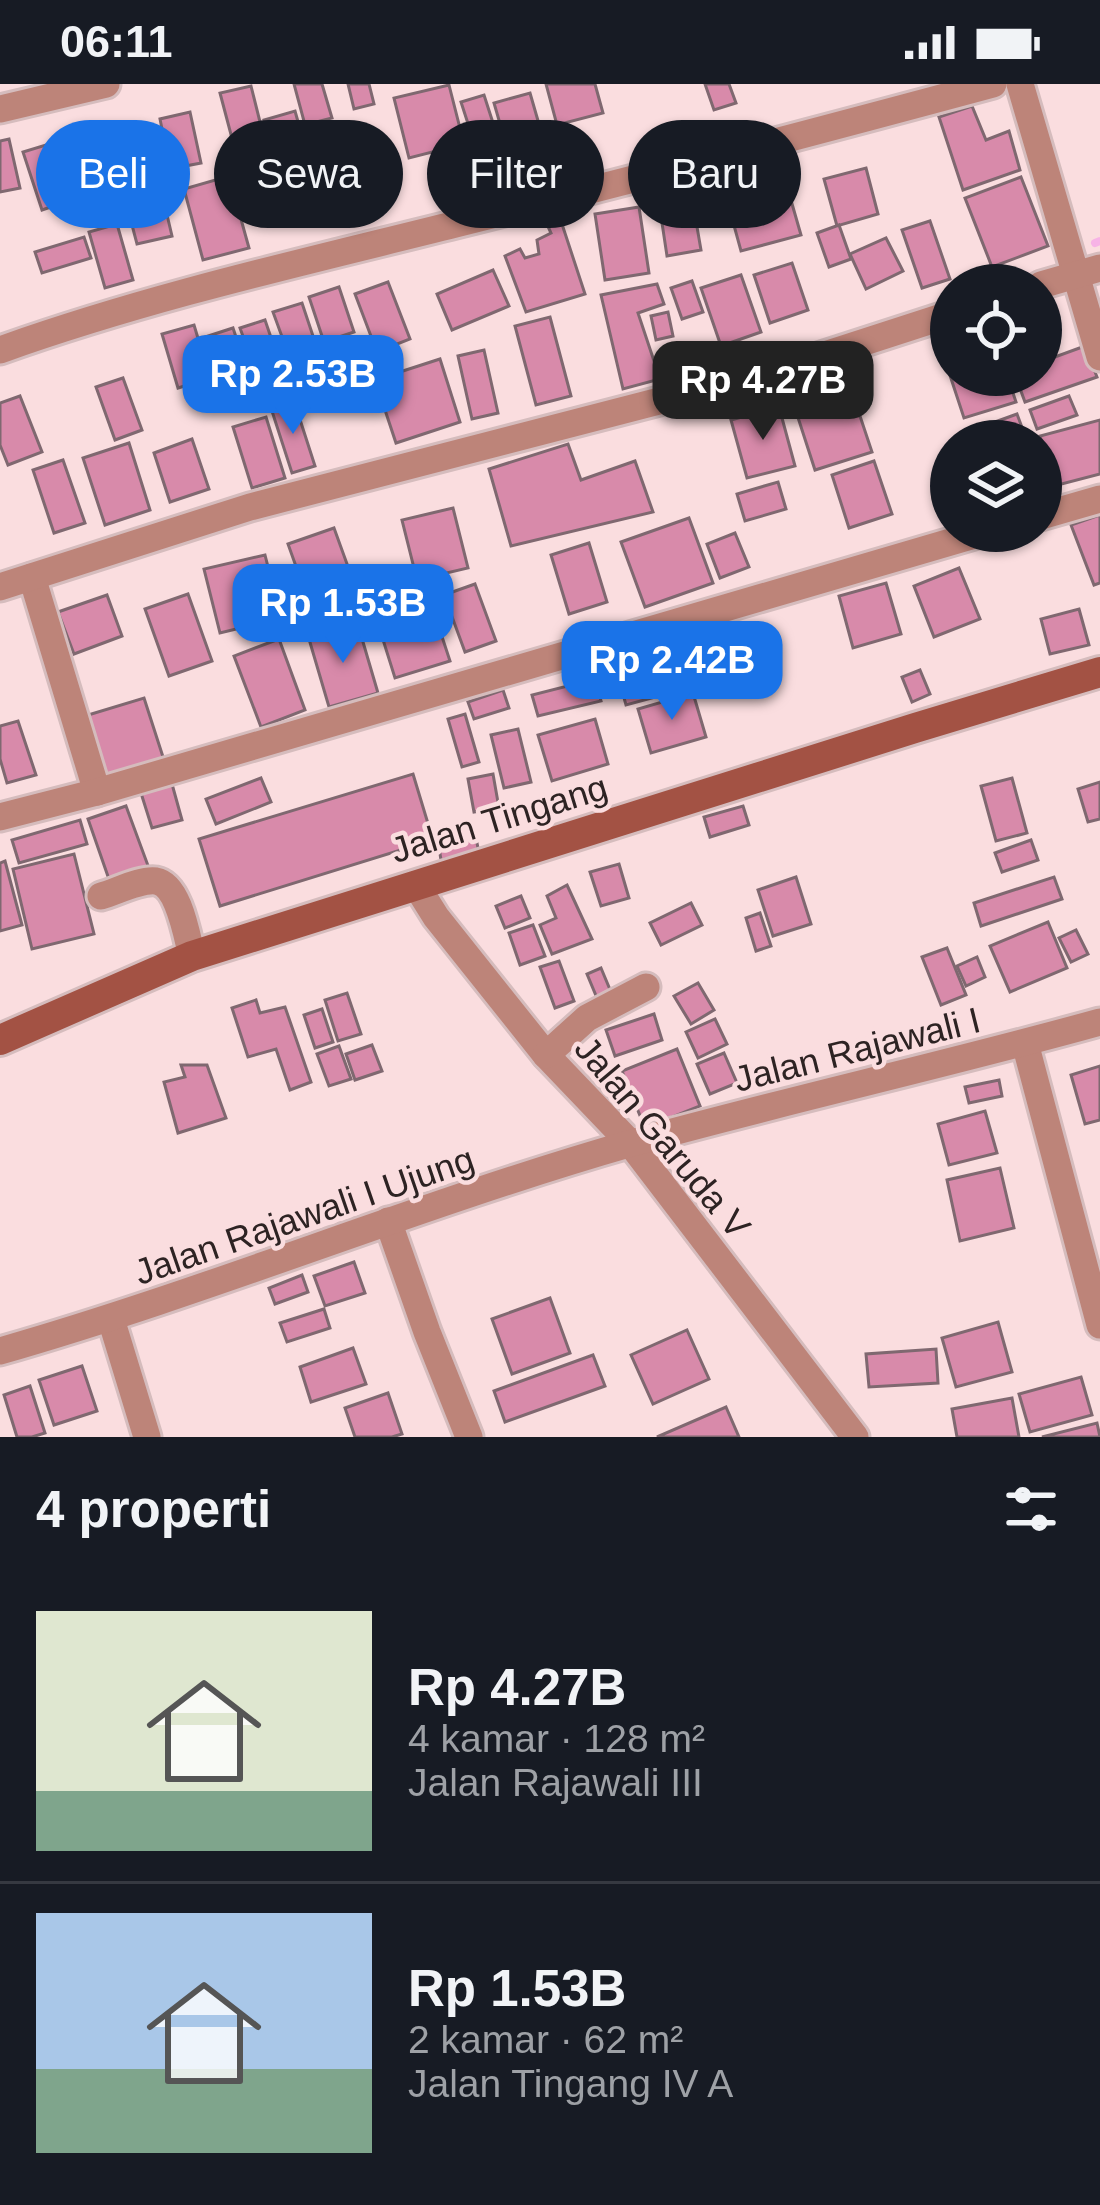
<!DOCTYPE html>
<html lang="id">
<meta charset="utf-8">
<style>
body{margin:0;font-family:Arial,sans-serif;background:#242831;color:#f1f3f6;height:100vh;display:flex;flex-direction:column;font-size:45px;white-space:nowrap}
*{box-sizing:border-box;margin:0}
p{font-size:39px;color:#9ea1a6}
.icon{flex:none;width:66px;height:66px;fill:none;stroke:currentColor;stroke-width:2;stroke-linecap:round;stroke-linejoin:round}
.map{position:relative;height:1353px;overflow:hidden}
.drawer{display:flex;flex-direction:column;background:#171b24;flex:1}
.drawer>*{flex:none}
.guide{position:absolute;left:36px;top:36px;width:1029px;height:108px;display:flex;gap:24px}
.tools{position:absolute;left:930px;top:180px;display:grid;gap:24px}
.tools a{display:grid;place-items:center;width:132px;height:132px;border-radius:50%;background:#171b24;box-shadow:0 3px 9px #0004;font-size:60px}
.price{position:absolute;translate:-50% -102px;padding:0 27px;border-radius:24px;background:#1a73e8;color:#fff;font-size:39px;line-height:78px;filter:drop-shadow(0 3px 6px #0008)}
.price::after{content:'';position:absolute;left:50%;top:72px;width:36px;height:27px;margin-left:-18px;background:inherit;clip-path:polygon(0 0,100% 0,50% 100%)}
.price.current{background:#222;color:#fff}
ul{padding:0;list-style:none}
li{display:flex;align-items:center;gap:36px;height:300px;padding:0 36px}
li+li{border-top:3px solid #363941}
li span{display:grid;place-items:center;flex:none;width:336px;height:240px;border-radius:0px;color:#555}
li>.icon{margin-inline-start:auto}
span .icon{width:144px;height:144px;fill:#fffc;stroke-width:1}
li b{font-size:51px}
h2{display:flex;justify-content:space-between;align-items:center;height:144px;padding:0 36px;font-size:51px}
.chip{padding:0 42px;border-radius:54px;background:#171b24;box-shadow:0 3px 9px #0004;font-size:42px;line-height:108px}
.chip.current{background:#1a73e8;color:#fff}
.status{display:flex;justify-content:space-between;align-items:center;height:84px;padding:0 60px;background:#171b24;direction:ltr}
.status svg{height:33px;fill:currentColor}
.map>svg:first-child{display:block}
.lines{fill:none;stroke-linecap:round;stroke-linejoin:round}
.stream{stroke:#f7b3e6;stroke-width:8}
.building{fill:#d88aaa;stroke:#7f6870;stroke-width:3}
.minor-casing{stroke:#d5bcbd;stroke-width:33}
.secondary-casing{stroke:#d5bcbd;stroke-width:36}
.minor{stroke:#bd8479;stroke-width:27}
.secondary{stroke:#a35244;stroke-width:30}
.labels{text-anchor:middle;stroke-width:9;stroke-linejoin:round;paint-order:stroke}
.street-label{font-size:36px;fill:#2d2323;stroke:#fadddf}
</style>
<div class="status"><b>06:11</b><svg viewBox="0 0 49 12"><path d="M0 12V9h3v3zM5 12V6h3v6zM10 12V3h3v9zM15 12V0h3v12zM26 1h20v11H26zM47 4h2v5h-2z"/></svg></div>
<div class="map">
<svg width="1100" height="1353" viewBox="0 0 1100 1353">
<rect width="100%" height="100%" fill="#fadddf"/>
<g class="lines">
<!-- stream -->
<path class="stream" d="M1095,159L1100,157"/>
</g>
<!-- building -->
<g class="building">
<path d="M294,0H322L332,34L305,41Z"/>
<path d="M348,0H369L374,20L354,25Z"/>
<path d="M546,0H595L603,29L557,41Z"/>
<path d="M705,0H729L736,19L714,26Z"/>
<path d="M449,1L464,60L409,74L394,14Z"/>
<path d="M251,2L264,54L234,62L220,9Z"/>
<path d="M530,9L543,54L507,64L494,19Z"/>
<path d="M484,11L494,42L471,49L461,18Z"/>
<path d="M972,22L986,56L1009,47L1020,86L963,106L939,33Z"/>
<path d="M295,27L302,52L271,61L264,36Z"/>
<path d="M190,28L201,79L170,85L160,35Z"/>
<path d="M375,50L393,108L367,116L349,57Z"/>
<path d="M9,55L20,104L0,108V57Z"/>
<path d="M97,55L114,115L80,125L62,65Z"/>
<path d="M49,60L68,117L42,126L23,68Z"/>
<path d="M347,75L361,126L329,135L314,84Z"/>
<path d="M780,78L801,151L741,167L721,94Z"/>
<path d="M866,84L878,130L837,142L824,95Z"/>
<path d="M286,89L288,106L257,111L254,94Z"/>
<path d="M229,92L249,164L203,176L184,105Z"/>
<path d="M1021,93L1048,162L992,183L965,114Z"/>
<path d="M692,114L701,166L667,172L659,119Z"/>
<path d="M164,118L172,152L137,160L128,126Z"/>
<path d="M639,123L649,189L605,196L595,130Z"/>
<path d="M560,134L585,210L526,228L505,172L520,165L525,174L539,170L537,156L551,149L545,136Z"/>
<path d="M930,137L950,195L922,204L902,146Z"/>
<path d="M117,140L133,196L105,204L89,148Z"/>
<path d="M839,141L851,175L829,183L817,149Z"/>
<path d="M84,153L91,174L42,189L35,168Z"/>
<path d="M886,154L903,187L866,205L850,170Z"/>
<path d="M792,179L808,226L770,239L754,191Z"/>
<path d="M493,186L509,222L452,246L437,210Z"/>
<path d="M741,191L761,248L721,262L701,204Z"/>
<path d="M692,197L703,228L682,235L671,204Z"/>
<path d="M388,198L410,255L377,268L355,210Z"/>
<path d="M657,200L664,220L638,229L655,280L682,274L686,288L623,305L601,211Z"/>
<path d="M339,203L354,248L324,258L309,213Z"/>
<path d="M302,219L313,252L285,261L273,228Z"/>
<path d="M668,228L673,252L656,256L651,232Z"/>
<path d="M550,233L571,312L536,321L515,242Z"/>
<path d="M265,236L278,274L254,283L240,244Z"/>
<path d="M194,241L210,294L178,304L162,250Z"/>
<path d="M233,244L244,277L215,286L205,253Z"/>
<path d="M317,256L328,293L297,302L286,265Z"/>
<path d="M1085,262L1097,293L1025,318L1015,291H1041V278Z"/>
<path d="M951,265V291H1007L1016,318L964,334L942,267Z"/>
<path d="M484,266L498,329L472,335L458,272Z"/>
<path d="M440,275L460,338L396,359L375,296Z"/>
<path d="M243,288L253,315L224,326L214,299Z"/>
<path d="M123,294L142,346L115,356L96,303Z"/>
<path d="M848,296L872,368L815,386L792,315Z"/>
<path d="M20,312L42,368L8,381L0,361V319Z"/>
<path d="M1069,312L1077,331L1037,345L1030,326Z"/>
<path d="M294,317L315,382L292,389L271,324Z"/>
<path d="M779,323L795,382L747,394L731,336Z"/>
<path d="M1017,330L1027,357H1002L995,338Z"/>
<path d="M266,333L285,394L252,404L233,343Z"/>
<path d="M1100,336V390L1054,402L1040,352Z"/>
<path d="M192,355L209,405L170,418L154,369Z"/>
<path d="M129,359L150,426L105,441L83,374Z"/>
<path d="M568,360L581,396L635,377L653,428L511,462L489,385Z"/>
<path d="M63,376L85,439L54,449L33,386Z"/>
<path d="M874,377L892,430L849,444L832,391Z"/>
<path d="M778,398L786,425L745,437L737,410Z"/>
<path d="M453,424L468,484L417,496L402,436Z"/>
<path d="M1100,431V499L1094,501L1071,441Z"/>
<path d="M689,434L713,499L645,523L621,458Z"/>
<path d="M334,444L359,513L313,530L288,460Z"/>
<path d="M735,449L749,483L720,494L707,460Z"/>
<path d="M589,459L607,518L569,530L551,471Z"/>
<path d="M265,471L281,534L220,549L204,485Z"/>
<path d="M959,484L980,535L934,553L914,502Z"/>
<path d="M886,499L901,550L853,564L839,512Z"/>
<path d="M475,500L496,557L465,568L444,511Z"/>
<path d="M188,510L212,577L169,592L145,525Z"/>
<path d="M428,510L450,577L395,594L374,527Z"/>
<path d="M107,511L122,552L74,570L58,528Z"/>
<path d="M1079,525L1089,561L1050,570L1041,535Z"/>
<path d="M358,541L378,609L329,623L309,555Z"/>
<path d="M279,555L305,626L261,643L234,572Z"/>
<path d="M678,565L689,604L626,621L615,582Z"/>
<path d="M920,586L930,610L912,618L902,593Z"/>
<path d="M595,595L601,617L538,632L532,611Z"/>
<path d="M503,606L509,624L474,635L468,618Z"/>
<path d="M693,609L706,653L651,669L638,625Z"/>
<path d="M144,614L164,676L107,693L88,631Z"/>
<path d="M465,630L479,678L462,683L448,635Z"/>
<path d="M595,635L608,680L552,697L538,651Z"/>
<path d="M18,637L36,691L7,699L0,675V642Z"/>
<path d="M518,645L531,698L504,704L491,651Z"/>
<path d="M413,690L433,756L220,822L199,755Z"/>
<path d="M493,690L499,724L474,728L468,695Z"/>
<path d="M261,694L271,718L216,740L206,715Z"/>
<path d="M1012,694L1027,749L996,757L981,702Z"/>
<path d="M1100,698V735L1088,738L1078,705Z"/>
<path d="M172,700L182,736L152,744L141,709Z"/>
<path d="M126,722L150,787L111,801L88,735Z"/>
<path d="M743,722L749,741L710,753L704,733Z"/>
<path d="M80,736L87,760L19,779L12,756Z"/>
<path d="M474,744L479,769L441,776L437,751Z"/>
<path d="M1031,756L1038,776L1002,788L995,769Z"/>
<path d="M74,770L94,850L32,865L13,785Z"/>
<path d="M5,777L22,841L0,847V779Z"/>
<path d="M619,780L629,814L601,822L590,788Z"/>
<path d="M796,793L811,840L773,852L758,806Z"/>
<path d="M1054,793L1062,815L981,842L974,819Z"/>
<path d="M567,801L592,855L552,870L540,841L556,834L547,812Z"/>
<path d="M521,812L530,834L505,844L496,822Z"/>
<path d="M691,819L702,841L661,861L650,839Z"/>
<path d="M760,829L771,862L756,867L746,834Z"/>
<path d="M1048,838L1067,884L1010,908L990,862Z"/>
<path d="M533,841L545,872L520,881L509,849Z"/>
<path d="M1076,846L1088,870L1071,878L1059,854Z"/>
<path d="M947,864L966,911L941,921L922,873Z"/>
<path d="M977,873L985,893L966,902L957,882Z"/>
<path d="M559,877L574,917L555,924L540,883Z"/>
<path d="M601,884L611,908L597,914L587,890Z"/>
<path d="M698,899L714,926L691,940L674,912Z"/>
<path d="M347,909L361,950L338,957L325,916Z"/>
<path d="M256,916L260,929L285,923L311,998L290,1006L276,965L248,973L232,924Z"/>
<path d="M322,925L333,958L315,964L304,931Z"/>
<path d="M654,930L662,956L615,972L606,946Z"/>
<path d="M715,935L727,960L698,974L686,948Z"/>
<path d="M372,961L382,987L355,996L346,970Z"/>
<path d="M339,962L351,995L329,1002L317,970Z"/>
<path d="M677,965L700,1022L645,1044L622,987Z"/>
<path d="M724,969L737,999L710,1010L697,980Z"/>
<path d="M181,981H207L226,1034L178,1049L164,998L185,993Z"/>
<path d="M1100,982V1036L1085,1040L1071,991Z"/>
<path d="M999,996L1002,1012L969,1019L965,1003Z"/>
<path d="M985,1027L997,1069L949,1081L938,1040Z"/>
<path d="M1000,1084L1014,1144L960,1157L947,1096Z"/>
<path d="M354,1178L365,1209L325,1222L314,1192Z"/>
<path d="M302,1191L308,1208L275,1220L269,1204Z"/>
<path d="M550,1214L570,1269L512,1290L492,1235Z"/>
<path d="M324,1225L330,1244L287,1258L280,1239Z"/>
<path d="M998,1238L1012,1288L956,1303L942,1254Z"/>
<path d="M687,1246L709,1295L653,1320L631,1271Z"/>
<path d="M353,1264L366,1300L311,1318L300,1283Z"/>
<path d="M936,1265L938,1299L869,1303L866,1270Z"/>
<path d="M593,1271L605,1302L505,1338L494,1307Z"/>
<path d="M82,1282L97,1327L54,1341L39,1296Z"/>
<path d="M1081,1293L1092,1331L1030,1348L1019,1310Z"/>
<path d="M30,1302L45,1349L32,1353H17L4,1311Z"/>
<path d="M388,1309L402,1350L392,1353H355L345,1324Z"/>
<path d="M1012,1314L1019,1353H957L952,1325Z"/>
<path d="M726,1323L739,1353H657Z"/>
<path d="M1097,1339L1100,1353H1042Z"/>
</g>
<g class="lines">
<!-- minor casing -->
<g class="minor-casing">
<g id="minor">
<path d="M1020,0L1100,273"/>
<path d="M0,25L106,0"/>
<path d="M1041,201L1100,184"/>
<path d="M0,266C148,213 304,178 456,140C636,95 815,48 993,0"/>
<path d="M1041,432L1100,415"/>
<path d="M32,493L97,708"/>
<path d="M0,503L250,423L775,287L951,230"/>
<path d="M0,733L97,708L988,447"/>
<path d="M416,801L436,833L546,971L631,1060L855,1353"/>
<path d="M101,812C116,808 140,795 156,797C179,801 187,853 192,872"/>
<path d="M1025,959L1100,1241"/>
<path d="M546,971L587,934L646,903"/>
<path d="M388,1137L427,1248L469,1353"/>
<path d="M111,1235L147,1353"/>
<path d="M0,1267C213,1206 419,1120 632,1059C787,1016 945,981 1100,938"/>
</g>
</g>
<!-- secondary casing -->
<g class="secondary-casing">
<path id="secondary" d="M0,956L192,872L915,644L1100,588"/>
</g>
<!-- minor -->
<use href="#minor" class="minor"/>
<!-- secondary -->
<use href="#secondary" class="secondary"/>
</g>
<g class="labels">
<!-- street labels -->
<g class="street-label">
<text transform="translate(499 734) rotate(-17)" y="13">Jalan Tingang</text>
<text transform="translate(857 965) rotate(-14)" y="13">Jalan Rajawali I</text>
<text transform="translate(663 1053) rotate(50)" y="13">Jalan Garuda V</text>
<text transform="translate(304 1131) rotate(-19)" y="13">Jalan Rajawali I Ujung</text>
</g>
</g>
</svg>
<div class="tools">
<a><svg class="icon" aria-label="locate" viewBox="0 0 24 24"><circle cx="12" cy="12" r="6"/><path d="M12 2v4M12 18v4M2 12h4M18 12h4"/></svg></a>
<a><svg class="icon" aria-label="layers" viewBox="0 0 24 24"><path d="M12 4l9 5-9 5-9-5zM3 14l9 5 9-5"/></svg></a>
</div>
<b class="price" style="left:293px;top:353px">Rp 2.53B</b>
<b class="price current" style="left:763px;top:359px">Rp 4.27B</b>
<b class="price" style="left:343px;top:582px">Rp 1.53B</b>
<b class="price" style="left:672px;top:639px">Rp 2.42B</b>
<div class="guide">
<a class="chip current">Beli</a>
<a class="chip">Sewa</a>
<a class="chip">Filter</a>
<a class="chip">Baru</a>
</div>
</div>
<section class="drawer">
<h2>4 properti<svg class="icon" aria-label="filters" viewBox="0 0 24 24"><path d="M4 7h16M4 17h16"/><circle cx="9" cy="7" r="2"/><circle cx="15" cy="17" r="2"/></svg></h2>
<ul>
<li><span style="background:linear-gradient(#dfe7d0 75%,#7fa58c 0)"><svg class="icon" aria-label="home" viewBox="0 0 24 24"><path d="M3 11l9-7 9 7M6 9v11h12V9"/></svg></span><div><b>Rp 4.27B</b><p>4 kamar · 128 m²</p><p>Jalan Rajawali III</p></div></li>
<li><span style="background:linear-gradient(#a9c7e8 65%,#7fa58c 0)"><svg class="icon" aria-label="home" viewBox="0 0 24 24"><path d="M3 11l9-7 9 7M6 9v11h12V9"/></svg></span><div><b>Rp 1.53B</b><p>2 kamar · 62 m²</p><p>Jalan Tingang IV A</p></div></li>
</ul>
</section>
